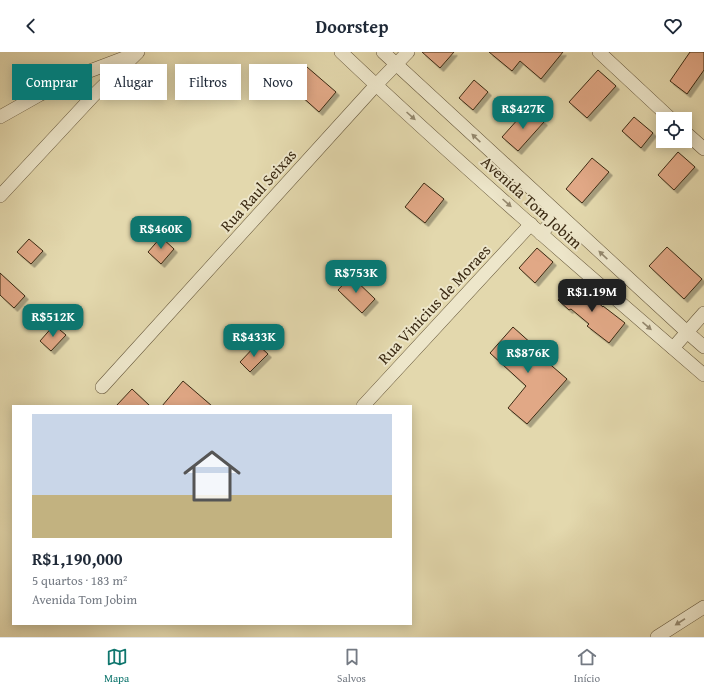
<!DOCTYPE html>
<html lang="pt">
<meta charset="utf-8">
<style>
body{margin:0;font-family:"Gentium Book Plus",serif;background:#f2f2f3;color:#1f2937;height:100vh;display:flex;flex-direction:column;font-size:15px;white-space:nowrap}
*{box-sizing:border-box;margin:0}
p{font-size:13px;color:#747a83}
.icon{flex:none;width:22px;height:22px;fill:none;stroke:currentColor;stroke-width:2;stroke-linecap:round;stroke-linejoin:round}
.map{position:relative;flex:1;overflow:hidden}
.details{position:absolute;left:12px;top:353px;width:400px;height:220px;display:flex;flex-direction:column;background:#fff;border-radius:0px;box-shadow:0 2px 10px #0003}
.details>*{flex:none}
.top-card{position:absolute;left:12px;top:12px;width:400px;height:36px;display:flex;gap:8px}
.fabs{position:absolute;left:656px;top:60px;display:grid;gap:8px}
.fabs a{display:grid;place-items:center;width:36px;height:36px;border-radius:0px;background:#fff;box-shadow:0 2px 10px #0003;font-size:20px}
.price{position:absolute;translate:-50% -34px;padding:0 9px;border-radius:8px;background:#0f766e;color:#fff;font-size:13px;line-height:26px;filter:drop-shadow(0 1px 2px #0008)}
.price::after{content:'';position:absolute;left:50%;top:24px;width:12px;height:9px;margin-left:-6px;background:inherit;clip-path:polygon(0 0,100% 0,50% 100%)}
.price.current{background:#222;color:#fff}
ul{padding:0;list-style:none}
li{display:grid;align-content:center;gap:8px;height:212px;padding:0 20px}
li+li{border-top:1px solid #e0e1e3}
li span{display:grid;place-items:center;height:124px;border-radius:0px;color:#555}
li>.icon{margin-inline-start:auto}
span .icon{width:72px;height:72px;fill:#fffc;stroke-width:1}
li b{font-size:17px}
.pill{padding:0 14px;border-radius:0px;background:#fff;box-shadow:0 2px 10px #0003;font-size:14px;line-height:36px}
.pill.current{background:#0f766e;color:#fff}
header{display:flex;justify-content:space-between;align-items:center;height:52px;padding:0 20px;background:#fff;font-size:18px;font-weight:800}
.menu{display:flex;justify-content:space-around;align-items:center;height:56px;border-top:1px solid #e0e1e3;background:#fff;font-size:11px;color:#747a83}
.menu a{display:grid;justify-items:center;gap:2px}
.menu .current{color:#0f766e}
.map>svg:first-child{display:block}
.building{fill:#e1a886;stroke:#3b2a13;filter:url(#shadow)}
.lines{fill:none;stroke-linecap:round;stroke-linejoin:round}
.minor-casing{stroke:#65563a;stroke-width:14}
.minor{stroke:#ede6ca;stroke-width:13}
.oneway{fill:#94886e}
.labels{text-anchor:middle;stroke-width:4;stroke-linejoin:round;paint-order:stroke}
.street-label{font-size:16px;fill:#3b2a13;stroke:#ede6ca}
</style>
<header><svg class="icon" aria-label="back" viewBox="0 0 24 24"><path d="M15 5l-7 7 7 7"/></svg>Doorstep<svg class="icon" aria-label="heart" viewBox="0 0 24 24"><path d="M12 20l-8-8c-3-5 5-10 8-4 3-6 11-1 8 4z"/></svg></header>
<div class="map">
<svg width="704" height="585" viewBox="0 0 704 585">
<defs>
<filter id="shadow"><feDropShadow dx="3.5" dy="3.5" stdDeviation="0" flood-color="#0004"/></filter>
</defs>
<rect width="100%" height="100%" fill="#e3d8ad"/>
<filter id="stains"><feTurbulence type="fractalNoise" baseFrequency=".005" numOctaves="4"/><feColorMatrix values="0 0 0 0 .2 0 0 0 0 .09 0 0 0 0 .02 0 0 0 .5 -.17"/></filter>
<radialGradient id="worn" r=".72"><stop offset=".6" stop-color="#630" stop-opacity="0"/><stop offset="1" stop-color="#630" stop-opacity=".3"/></radialGradient>
<!-- building -->
<g class="building">
<path d="M422,0H454L440,16Z"/>
<path d="M489,0H563L541,27L520,9L512,19Z"/>
<path d="M690,0H704V18L687,42L670,29Z"/>
<path d="M307,15L336,40L319,60L290,34Z"/>
<path d="M598,18L616,34L587,66L569,50Z"/>
<path d="M474,28L488,40L473,58L459,46Z"/>
<path d="M528,56L544,70L518,99L502,85Z"/>
<path d="M634,65L653,81L641,96L622,79Z"/>
<path d="M678,100L695,115L674,138L658,123Z"/>
<path d="M592,106L609,120L582,151L566,137Z"/>
<path d="M424,131L444,147L425,171L405,155Z"/>
<path d="M161,185L174,197L161,212L148,200Z"/>
<path d="M29,187L43,199L31,212L17,200Z"/>
<path d="M667,195L702,227L684,247L649,214Z"/>
<path d="M537,196L553,210L535,231L519,216Z"/>
<path d="M0,221L25,244L14,256L0,243Z"/>
<path d="M351,224L375,247L362,261L338,238Z"/>
<path d="M574,230L603,255V254L625,271L609,291L587,274L589,272L571,257L569,258L558,248Z"/>
<path d="M54,273L66,283L51,299L40,289Z"/>
<path d="M513,275L533,293L531,296L567,327L527,372L508,356L526,334L490,301Z"/>
<path d="M257,292L268,302L250,320L240,310Z"/>
<path d="M183,329L212,354H162Z"/>
<path d="M132,337L150,354H116Z"/>
</g>
<g class="lines">
<!-- minor casing -->
<g class="minor-casing">
<g id="minor">
<path d="M341,0C458,111 581,217 704,323"/>
<path d="M383,0L687,280L704,295"/>
<path d="M599,0L671,67"/>
<path d="M0,65L39,43L79,23L132,3"/>
<path d="M685,80L704,97"/>
<path d="M0,144L93,44L138,0"/>
<path d="M541,182L558,162"/>
<path d="M673,296L704,261"/>
<path d="M102,335L376,33L408,0"/>
<path d="M363,354L531,172"/>
<path d="M657,585L704,555"/>
</g>
</g>
<!-- minor -->
<use href="#minor" class="minor"/>
</g>
<!-- one-way arrows -->
<defs><path id="oneway-solid" d="M-6-.8H1V-3.2L6.5 0L1 3.2V.8H-6Z"/></defs>
<g class="oneway">
<use href="#oneway-solid" transform="translate(411 64) rotate(42)"/>
<use href="#oneway-solid" transform="translate(476 86) rotate(-137)"/>
<use href="#oneway-solid" transform="translate(507 151) rotate(42)"/>
<use href="#oneway-solid" transform="translate(603 203) rotate(-137)"/>
<use href="#oneway-solid" transform="translate(647 274) rotate(41)"/>
<use href="#oneway-solid" transform="translate(680 570) rotate(147)"/>
</g>
<g class="labels">
<!-- street labels -->
<g class="street-label">
<text transform="translate(258 138) rotate(-48)" y="6">Rua Raul Seixas</text>
<text transform="translate(532 150) rotate(42)" y="6">Avenida Tom Jobim</text>
<text transform="translate(434 252) rotate(-47)" y="6">Rua Vinicius de Moraes</text>
</g>
</g>
<rect width="100%" height="100%" filter="url(#stains)"/>
<rect width="100%" height="100%" fill="url(#worn)"/>
</svg>
<div class="fabs">
<a><svg class="icon" aria-label="locate" viewBox="0 0 24 24"><circle cx="12" cy="12" r="6"/><path d="M12 2v4M12 18v4M2 12h4M18 12h4"/></svg></a>
</div>
<b class="price" style="left:523px;top:78px">R$427K</b>
<b class="price" style="left:161px;top:198px">R$460K</b>
<b class="price" style="left:356px;top:242px">R$753K</b>
<b class="price current" style="left:592px;top:261px">R$1.19M</b>
<b class="price" style="left:53px;top:286px">R$512K</b>
<b class="price" style="left:254px;top:306px">R$433K</b>
<b class="price" style="left:528px;top:322px">R$876K</b>
<div class="top-card">
<a class="pill current">Comprar</a>
<a class="pill">Alugar</a>
<a class="pill">Filtros</a>
<a class="pill">Novo</a>
</div>
<section class="details">
<ul>
<li><span style="background:linear-gradient(#c9d6e8 65%,#c2b280 0)"><svg class="icon" aria-label="home" viewBox="0 0 24 24"><path d="M3 11l9-7 9 7M6 9v11h12V9"/></svg></span><div><b>R$1,190,000</b><p>5 quartos · 183 m²</p><p>Avenida Tom Jobim</p></div></li>
</ul>
</section>
</div>
<nav class="menu">
<a class="current"><svg class="icon" aria-label="map" viewBox="0 0 24 24"><path d="M3 6l6-2 6 2 6-2v14l-6 2-6-2-6 2zM9 4v14M15 6v14"/></svg>Mapa</a>
<a><svg class="icon" aria-label="saved" viewBox="0 0 24 24"><path d="M7 4h10v16l-5-4-5 4z"/></svg>Salvos</a>
<a><svg class="icon" aria-label="home" viewBox="0 0 24 24"><path d="M3 11l9-7 9 7M6 9v11h12V9"/></svg>Início</a>
</nav>
